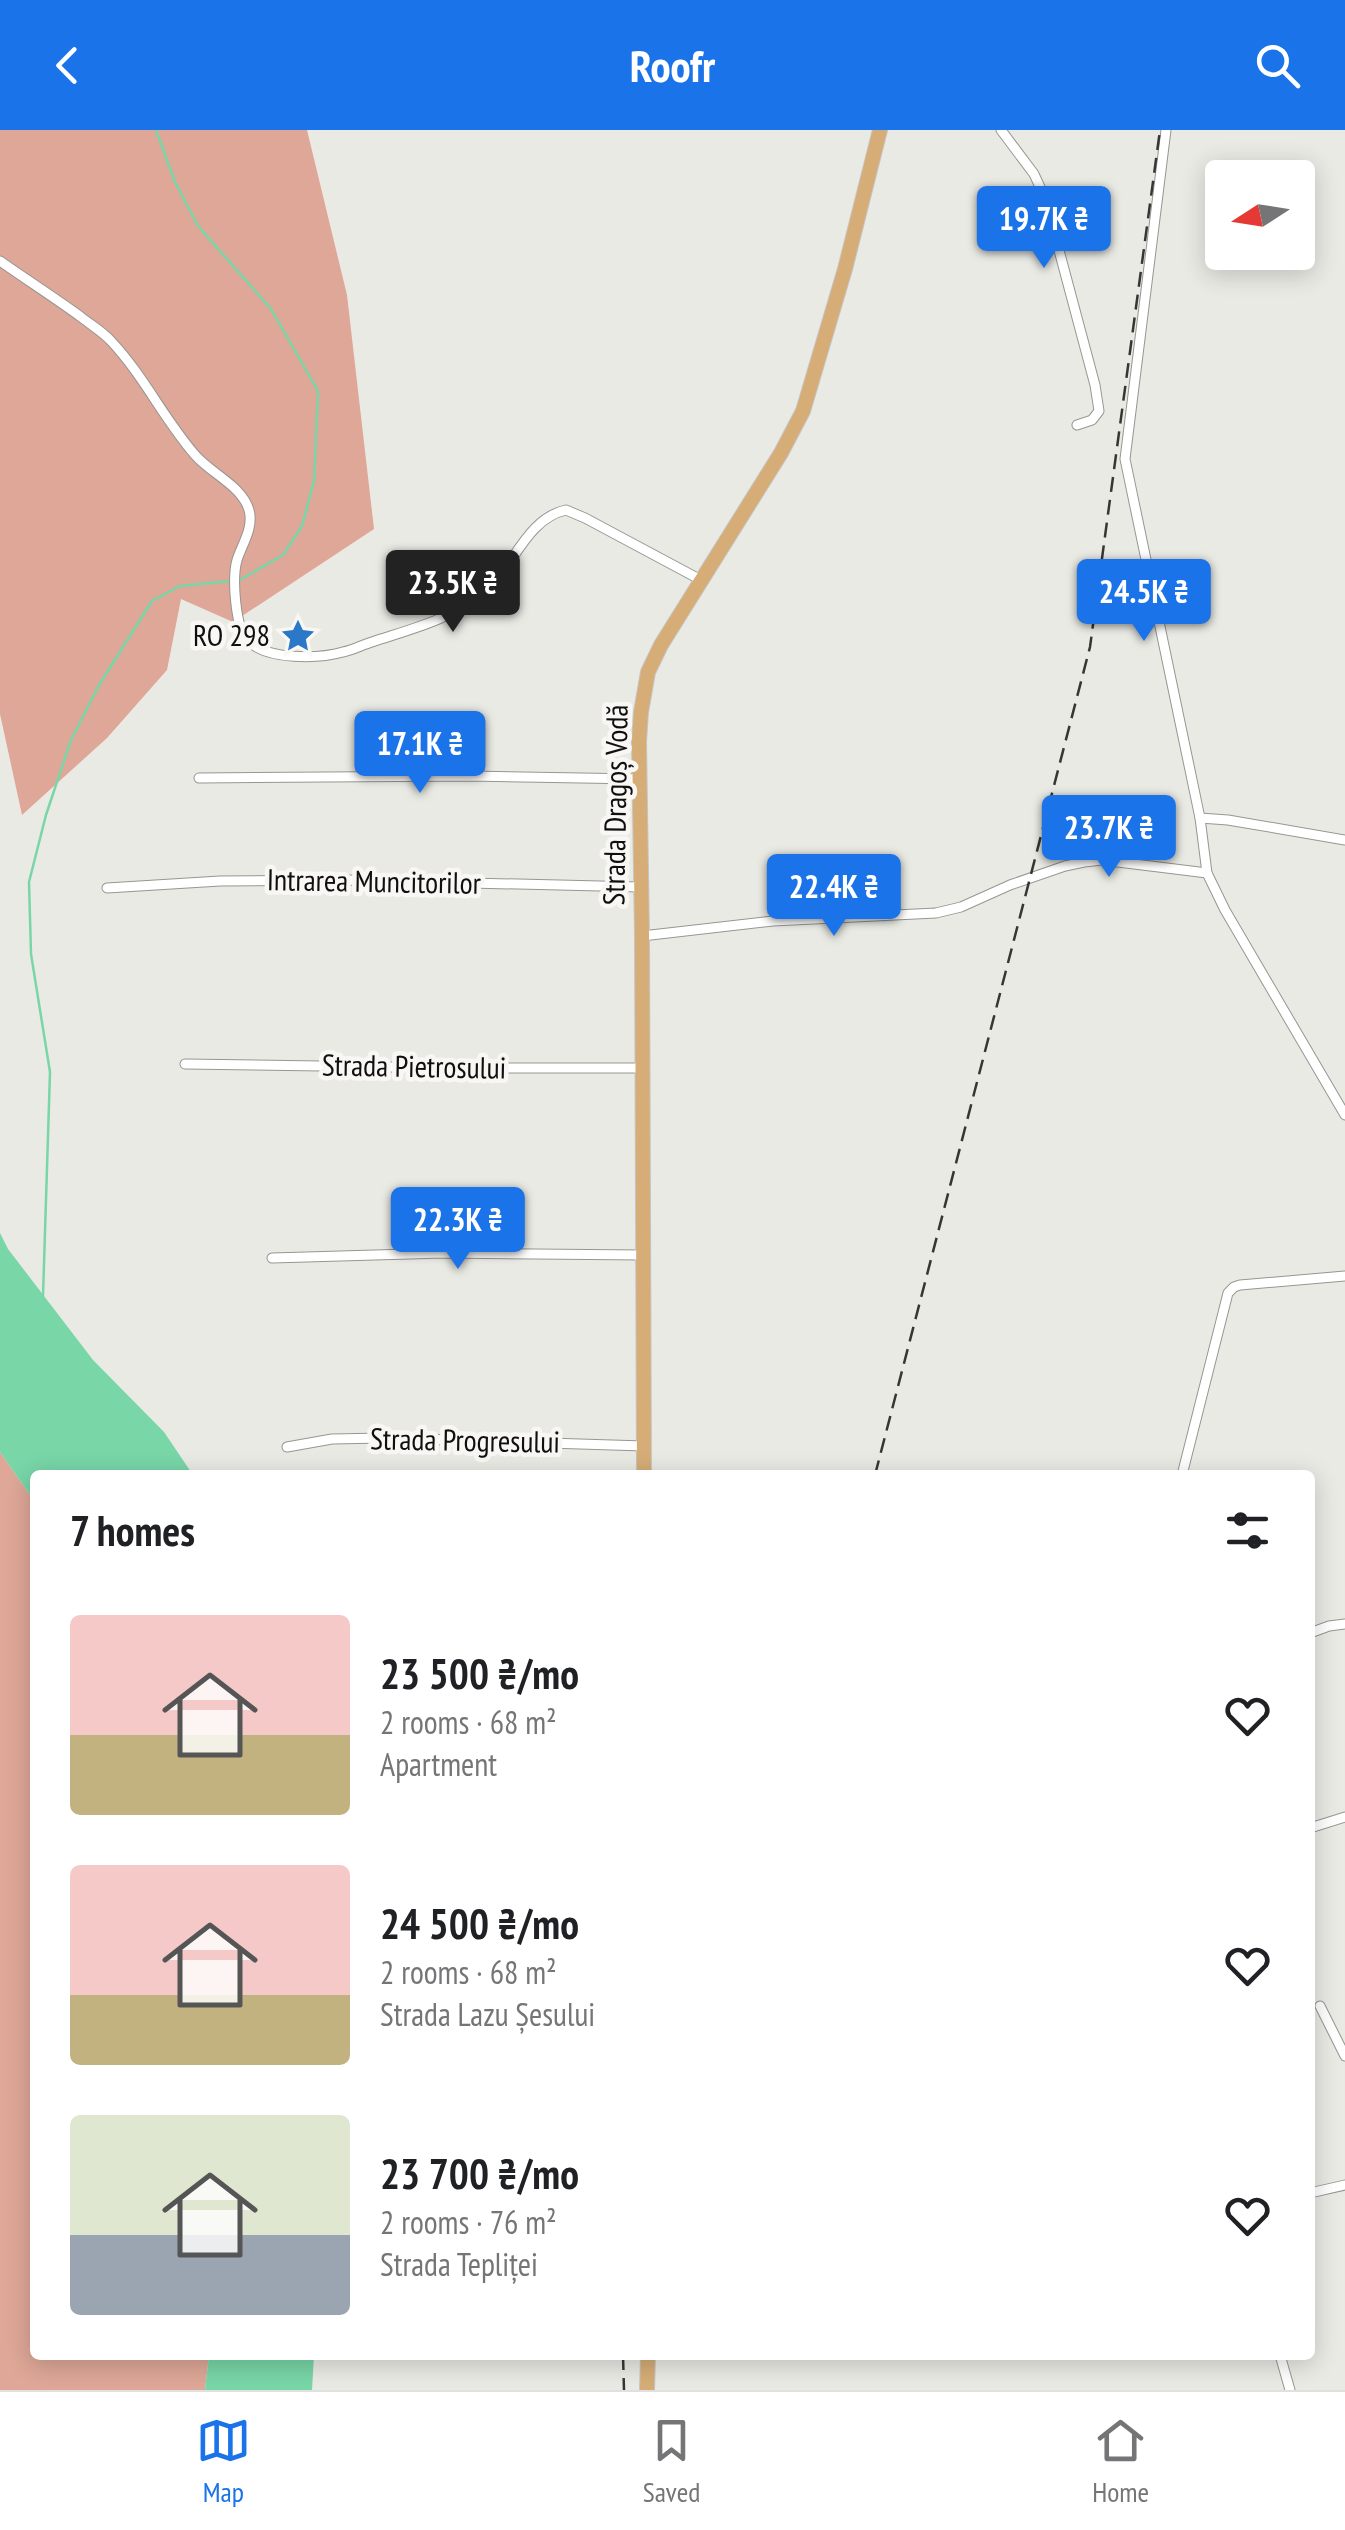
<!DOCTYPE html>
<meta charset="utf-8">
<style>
body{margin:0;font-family:"PT Sans Narrow",sans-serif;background:#f6f6f6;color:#202124;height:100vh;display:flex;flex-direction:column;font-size:38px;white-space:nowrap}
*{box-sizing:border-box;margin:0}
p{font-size:32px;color:#757577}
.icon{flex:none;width:55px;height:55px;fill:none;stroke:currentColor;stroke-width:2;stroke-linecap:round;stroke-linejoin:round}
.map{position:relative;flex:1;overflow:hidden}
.sheet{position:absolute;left:30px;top:1340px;width:1285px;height:890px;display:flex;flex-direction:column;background:#fff;border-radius:10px;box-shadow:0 5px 25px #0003}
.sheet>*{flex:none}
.needle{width:65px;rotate:258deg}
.buttons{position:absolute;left:1205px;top:30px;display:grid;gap:20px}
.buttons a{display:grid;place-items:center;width:110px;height:110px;border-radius:10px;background:#fff;box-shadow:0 5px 25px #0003;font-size:50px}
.price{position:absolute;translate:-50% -85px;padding:0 22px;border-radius:10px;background:#1a73e8;color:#fff;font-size:32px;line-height:65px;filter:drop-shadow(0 2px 5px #0008)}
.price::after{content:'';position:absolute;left:50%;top:60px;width:30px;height:22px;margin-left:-15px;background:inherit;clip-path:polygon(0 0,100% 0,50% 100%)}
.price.on{background:#222;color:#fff}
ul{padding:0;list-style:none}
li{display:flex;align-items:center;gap:30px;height:250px;padding:0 40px}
li span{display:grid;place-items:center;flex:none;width:280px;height:200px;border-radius:10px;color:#555}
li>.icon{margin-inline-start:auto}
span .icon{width:120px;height:120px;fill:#fffc;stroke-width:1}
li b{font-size:42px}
h2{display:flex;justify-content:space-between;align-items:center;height:120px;padding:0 40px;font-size:42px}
header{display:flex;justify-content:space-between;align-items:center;height:130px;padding:0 40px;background:#1a73e8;color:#fff;font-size:45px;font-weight:700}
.tabs{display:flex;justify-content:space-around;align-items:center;height:140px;border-top:2px solid #e0e0e0;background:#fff;font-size:28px;color:#757577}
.tabs a{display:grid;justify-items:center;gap:5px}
.tabs .on{color:#1a73e8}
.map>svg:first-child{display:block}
.green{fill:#dea797}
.water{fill:#78d6a7}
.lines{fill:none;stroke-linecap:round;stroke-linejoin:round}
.stream{stroke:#78d6a7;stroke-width:2.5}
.minor-casing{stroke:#969692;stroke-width:11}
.primary-casing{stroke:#c6c5c5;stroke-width:16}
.minor{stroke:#fff;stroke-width:9}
.primary{stroke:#d6ad76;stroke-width:14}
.rail{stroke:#373634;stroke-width:2.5;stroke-dasharray:15 8;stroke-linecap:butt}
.labels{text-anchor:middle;stroke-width:9;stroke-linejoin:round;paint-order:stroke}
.poi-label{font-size:30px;fill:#100f0e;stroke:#f8f7f3;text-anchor:end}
.street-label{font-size:30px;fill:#100f0e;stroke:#f8f7f3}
</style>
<header><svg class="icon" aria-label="back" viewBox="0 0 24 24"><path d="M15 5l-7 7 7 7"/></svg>Roofr<svg class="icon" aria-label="search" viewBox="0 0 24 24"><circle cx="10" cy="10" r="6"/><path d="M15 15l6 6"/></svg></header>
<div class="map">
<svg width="1345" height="2260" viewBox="0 0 1345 2260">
<rect width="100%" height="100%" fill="#eaeae5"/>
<!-- green -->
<g class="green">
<path d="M0,0H307L347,165L374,399L233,492L181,469L167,540L107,608L22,685L0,584Z"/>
<path d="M0,1322L35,1372V2225H209L205,2260H0Z"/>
</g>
<!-- water -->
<g class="water">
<path d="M0,1103L8,1119L93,1230L164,1302L193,1345H35V1372L0,1322Z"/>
<path d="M209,2225H314L312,2260H205Z"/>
</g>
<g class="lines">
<!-- stream -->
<g class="stream">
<path d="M156,0L175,52L198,96L271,179L318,261L314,351L302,396L283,425L238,451"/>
<path d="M43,1166L50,942L31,824L29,752L46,685L71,610L99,555L152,471L180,456L230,451"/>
</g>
<!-- minor casing -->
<g class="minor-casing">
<g id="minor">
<path d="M1001,0L1034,44L1045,68L1095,255L1099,281L1092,290L1077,295"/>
<path d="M1166,0L1125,329L1200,688L1207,743L1225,780L1345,985"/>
<path d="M0,131C27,150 55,168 81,187C91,195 103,202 111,211C144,246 165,291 196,326C212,344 242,356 249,380C254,398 242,414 237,430C232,448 235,498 248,511C268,530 318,529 343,522C353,520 362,515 372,512C411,499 449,490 482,464C513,440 525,389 566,380L585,388L701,450"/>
<path d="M199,648L469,646L640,649"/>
<path d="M1200,688L1228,690L1345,710"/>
<path d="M107,758L220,751L347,750L641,757"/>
<path d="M642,806L773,791L936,783L961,777L1010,755L1065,736L1084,732L1102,730L1207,743"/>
<path d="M185,934L457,938H642"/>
<path d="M272,1128L443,1123L643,1125"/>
<path d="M287,1317L332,1309L384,1308L644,1316"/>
<path d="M1182,1345L1228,1163L1234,1157L1240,1155L1345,1146"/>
<path d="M1310,1503L1329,1496L1345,1494"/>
<path d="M1310,1698L1345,1687"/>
<path d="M1320,1876L1345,1926"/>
<path d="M1310,2063L1345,2055"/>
<path d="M1280,2225L1290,2260"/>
</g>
</g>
<!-- primary casing -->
<g class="primary-casing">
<g id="primary">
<path d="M644,1345L642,806L639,612L641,582L648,542L661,515L781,323L803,281L845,139L880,0"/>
<path d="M647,2260L648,2225"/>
</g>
</g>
<!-- minor -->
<use href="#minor" class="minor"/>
<!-- primary -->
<use href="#primary" class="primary"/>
<!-- rail -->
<g class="rail">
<path d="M875,1345L1090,517L1160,0"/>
<path d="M623,2225L624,2260"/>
</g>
</g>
<!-- icons -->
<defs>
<g id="sight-bare" transform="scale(2.7)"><path d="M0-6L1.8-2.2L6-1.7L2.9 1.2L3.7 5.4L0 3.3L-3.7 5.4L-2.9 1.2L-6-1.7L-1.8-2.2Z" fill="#2b78c8" stroke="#f8f7f3" stroke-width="2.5" paint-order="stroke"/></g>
</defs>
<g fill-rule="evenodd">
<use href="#sight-bare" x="298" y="506"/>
</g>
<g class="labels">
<!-- poi labels -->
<g class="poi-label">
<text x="270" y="516">RO 298</text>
</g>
<!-- street labels -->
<g class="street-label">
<text transform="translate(616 675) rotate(-89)" y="10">Strada Dragoș Vodă</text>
<text transform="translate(374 752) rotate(1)" y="10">Intrarea Muncitorilor</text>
<text transform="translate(414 937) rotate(1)" y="10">Strada Pietrosului</text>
<text transform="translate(465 1311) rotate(1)" y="10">Strada Progresului</text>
</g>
</g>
</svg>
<div class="buttons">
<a><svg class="needle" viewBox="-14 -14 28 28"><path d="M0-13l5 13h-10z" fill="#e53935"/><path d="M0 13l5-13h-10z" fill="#757577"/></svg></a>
</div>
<b class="price" style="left:1044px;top:141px">19.7K ₴</b>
<b class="price on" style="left:453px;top:505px">23.5K ₴</b>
<b class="price" style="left:1144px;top:514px">24.5K ₴</b>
<b class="price" style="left:420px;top:666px">17.1K ₴</b>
<b class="price" style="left:1109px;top:750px">23.7K ₴</b>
<b class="price" style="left:834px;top:809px">22.4K ₴</b>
<b class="price" style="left:458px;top:1142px">22.3K ₴</b>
<section class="sheet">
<h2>7 homes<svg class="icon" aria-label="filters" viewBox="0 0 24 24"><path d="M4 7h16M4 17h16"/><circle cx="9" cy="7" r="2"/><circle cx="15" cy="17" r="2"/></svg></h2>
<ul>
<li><span style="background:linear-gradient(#f6c9c9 60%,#c2b280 0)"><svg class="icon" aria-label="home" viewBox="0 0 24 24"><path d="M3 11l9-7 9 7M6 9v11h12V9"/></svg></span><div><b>23 500 ₴/mo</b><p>2 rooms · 68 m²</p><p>Apartment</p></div><svg class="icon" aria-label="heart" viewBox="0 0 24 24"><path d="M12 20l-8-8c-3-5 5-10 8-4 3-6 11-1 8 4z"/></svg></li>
<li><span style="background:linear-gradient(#f6c9c9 65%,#c2b280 0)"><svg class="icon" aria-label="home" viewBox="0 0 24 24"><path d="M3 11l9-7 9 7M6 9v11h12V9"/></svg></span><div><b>24 500 ₴/mo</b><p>2 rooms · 68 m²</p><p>Strada Lazu Șesului</p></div><svg class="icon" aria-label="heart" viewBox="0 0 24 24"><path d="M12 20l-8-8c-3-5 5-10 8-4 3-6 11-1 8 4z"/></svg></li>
<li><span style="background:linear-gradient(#dfe7d0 60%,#9aa5b1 0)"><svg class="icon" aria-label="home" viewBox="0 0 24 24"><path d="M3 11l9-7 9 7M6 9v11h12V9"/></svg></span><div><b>23 700 ₴/mo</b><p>2 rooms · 76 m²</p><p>Strada Tepliței</p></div><svg class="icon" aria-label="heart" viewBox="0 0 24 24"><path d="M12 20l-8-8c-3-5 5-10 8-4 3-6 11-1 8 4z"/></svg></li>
</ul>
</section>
</div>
<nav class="tabs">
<a class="on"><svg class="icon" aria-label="map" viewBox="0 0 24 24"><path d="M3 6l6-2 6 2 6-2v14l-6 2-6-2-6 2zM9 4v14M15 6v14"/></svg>Map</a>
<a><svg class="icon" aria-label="saved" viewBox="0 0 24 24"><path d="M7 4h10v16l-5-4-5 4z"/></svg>Saved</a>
<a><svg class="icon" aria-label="home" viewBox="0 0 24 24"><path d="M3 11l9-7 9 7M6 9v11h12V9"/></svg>Home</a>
</nav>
